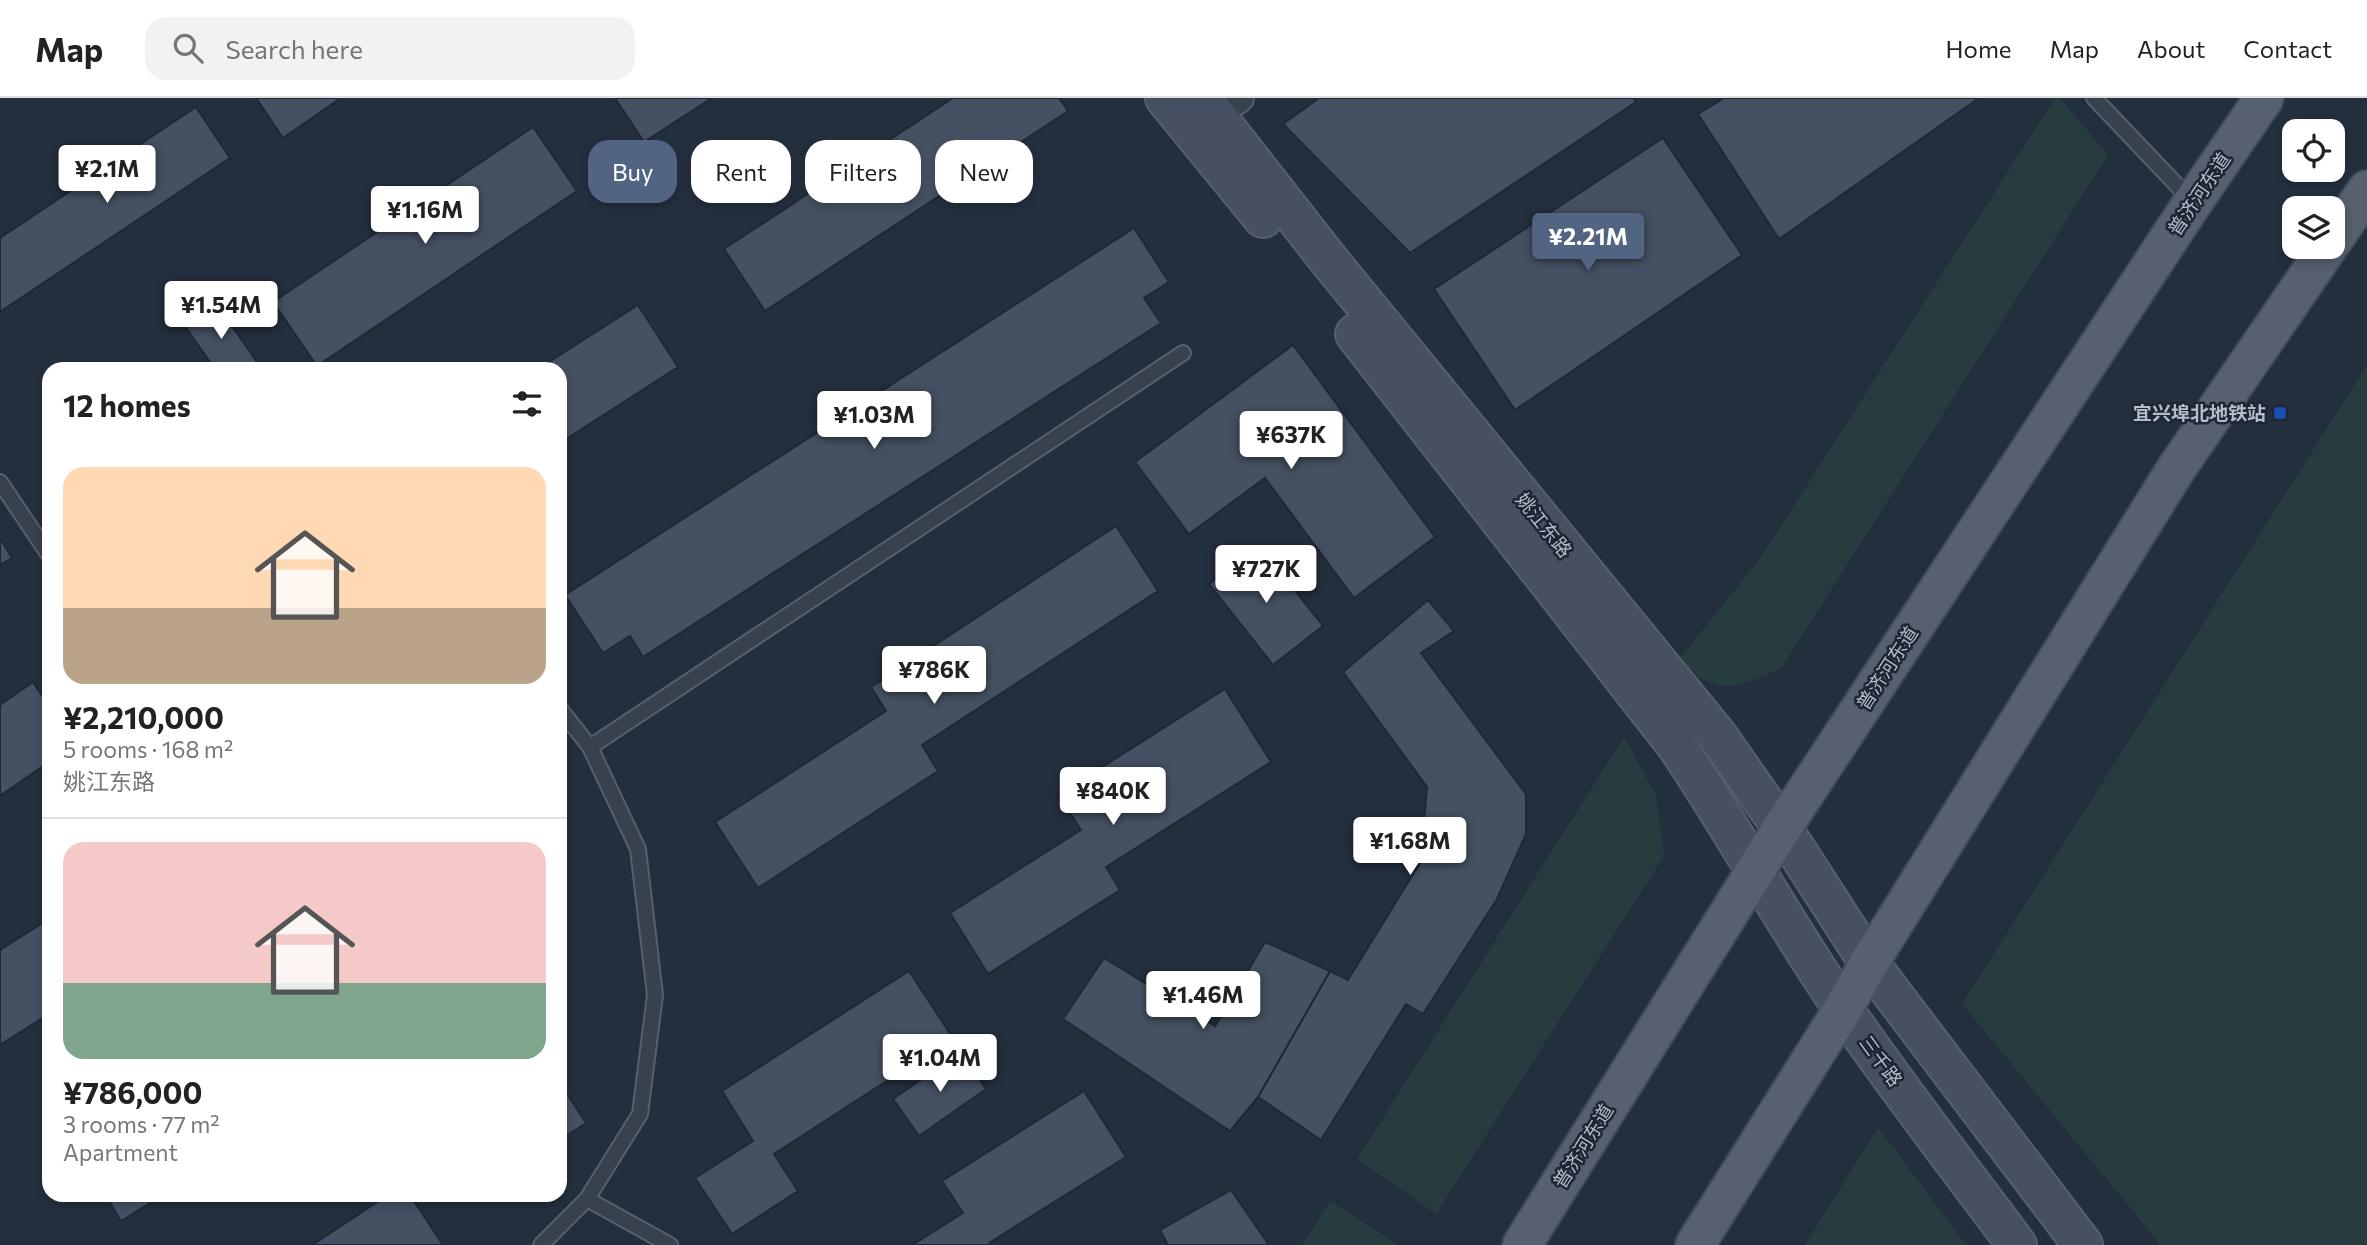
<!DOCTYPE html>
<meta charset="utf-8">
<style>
body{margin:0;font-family:Commissioner,"Noto Sans SC",sans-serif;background:#f2f2f2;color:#222;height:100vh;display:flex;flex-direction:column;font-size:26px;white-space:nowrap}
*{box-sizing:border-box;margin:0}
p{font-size:23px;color:#767676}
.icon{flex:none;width:38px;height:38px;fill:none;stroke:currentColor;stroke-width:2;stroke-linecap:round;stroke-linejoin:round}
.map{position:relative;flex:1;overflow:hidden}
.drawer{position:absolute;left:42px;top:264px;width:525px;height:840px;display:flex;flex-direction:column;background:#fff;border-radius:21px;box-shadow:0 4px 10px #0003}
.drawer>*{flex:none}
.banner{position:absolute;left:588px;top:42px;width:665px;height:63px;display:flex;gap:14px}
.fabs{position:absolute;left:2282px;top:21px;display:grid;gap:14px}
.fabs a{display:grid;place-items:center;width:63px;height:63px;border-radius:14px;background:#fff;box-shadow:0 4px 10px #0003;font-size:35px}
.price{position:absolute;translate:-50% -60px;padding:0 16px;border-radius:7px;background:#fff;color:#222;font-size:23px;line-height:46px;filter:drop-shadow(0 2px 4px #0008)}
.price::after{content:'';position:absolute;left:50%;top:42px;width:21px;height:16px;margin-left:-10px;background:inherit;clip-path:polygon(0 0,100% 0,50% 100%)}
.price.on{background:#516482;color:#fff}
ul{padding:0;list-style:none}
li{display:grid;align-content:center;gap:14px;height:371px;padding:0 21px}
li+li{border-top:2px solid #e0e0e0}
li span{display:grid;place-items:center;height:217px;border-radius:21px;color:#555}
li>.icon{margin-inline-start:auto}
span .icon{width:126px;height:126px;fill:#fffc;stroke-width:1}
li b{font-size:30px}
h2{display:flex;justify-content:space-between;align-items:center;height:84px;padding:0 21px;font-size:30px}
.pill{padding:0 24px;border-radius:21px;background:#fff;box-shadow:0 4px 10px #0003;font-size:24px;line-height:63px}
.pill.on{background:#516482;color:#fff}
header{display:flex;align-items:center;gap:42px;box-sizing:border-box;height:98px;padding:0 35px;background:#fff;border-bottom:2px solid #e0e0e0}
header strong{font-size:33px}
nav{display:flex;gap:38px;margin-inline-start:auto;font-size:24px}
.search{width:490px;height:63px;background:#f2f2f2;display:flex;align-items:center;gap:18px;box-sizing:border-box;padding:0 24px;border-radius:21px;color:#767676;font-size:26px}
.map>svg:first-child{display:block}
.green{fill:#263c3f}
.building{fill:#455162;stroke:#1f2835;stroke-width:2}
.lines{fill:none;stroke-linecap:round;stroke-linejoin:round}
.lane-casing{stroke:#565f6c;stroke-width:18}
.street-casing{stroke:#565f6c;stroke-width:32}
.secondary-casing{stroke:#565f6c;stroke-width:42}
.primary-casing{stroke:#414a57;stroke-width:42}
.lane{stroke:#38414e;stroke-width:14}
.street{stroke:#38414e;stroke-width:28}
.secondary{stroke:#465061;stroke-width:38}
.primary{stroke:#56606e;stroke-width:38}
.transit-dot{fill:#1a4fb4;stroke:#1d2633;stroke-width:2.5}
.labels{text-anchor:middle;stroke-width:5;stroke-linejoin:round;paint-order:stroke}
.street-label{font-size:19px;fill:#b4bcc9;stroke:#1d2633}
.poi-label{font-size:19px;font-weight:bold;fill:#b4bcc9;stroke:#1d2633;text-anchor:end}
</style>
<header>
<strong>Map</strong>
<div class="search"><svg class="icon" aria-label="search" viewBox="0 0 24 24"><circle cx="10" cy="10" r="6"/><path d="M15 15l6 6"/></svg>Search here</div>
<nav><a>Home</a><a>Map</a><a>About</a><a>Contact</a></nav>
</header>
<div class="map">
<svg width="2367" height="1147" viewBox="0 0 2367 1147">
<rect width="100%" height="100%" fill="#242f3e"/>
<!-- green -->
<g class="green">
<path d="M2055,0H2060L2108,57L1782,569C1761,581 1730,594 1706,583C1697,580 1688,567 1680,560L1761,459Z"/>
<path d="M2367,267V1147H2161L1962,906Z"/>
<path d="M1624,639L1656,697L1664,758L1436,1116L1357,1061Z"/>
<path d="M1878,1029L1966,1147H1805Z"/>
<path d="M1330,1103L1399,1147H1302Z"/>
</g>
<!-- building -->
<g class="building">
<path d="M256,0H341L283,40Z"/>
<path d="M615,0H712L644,44Z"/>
<path d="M953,0H1059L1068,13L765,213L724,151Z"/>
<path d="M1319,0H1633L1636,4L1410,155L1283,26Z"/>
<path d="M1724,0H1979L1779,141L1698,16Z"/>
<path d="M196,9L230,60L0,214V140Z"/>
<path d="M533,29L577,93L317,268L273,204Z"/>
<path d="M1663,40L1742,157L1515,312L1434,191Z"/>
<path d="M1134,130L1169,184L1144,200L1161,225L643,559L630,538L603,555L565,497Z"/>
<path d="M216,205L262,271H215L184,227Z"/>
<path d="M638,207L678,269L560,345V271H538Z"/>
<path d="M1293,247L1435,439L1354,500L1265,380L1189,436L1135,364Z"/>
<path d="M1116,428L1158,493L922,647L938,673L758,790L715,724L886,613L871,589Z"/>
<path d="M0,440L12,460L0,467Z"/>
<path d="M1259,447L1323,528L1273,567L1209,486Z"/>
<path d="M1428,502L1454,533L1421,555L1526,696V736L1497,801L1423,916L1406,906L1321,1042L1258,999L1330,873L1348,882L1420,765L1427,689L1343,574Z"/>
<path d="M33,584L49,608V664L0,698V607Z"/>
<path d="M1225,591L1271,664L1106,769L1120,792L988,876L950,815L1081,732L1058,697Z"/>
<path d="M49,821V916L0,947V852Z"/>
<path d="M1265,844L1330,873L1258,999L1230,1033L1063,921L1104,860L1215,928Z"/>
<path d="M909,873L953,940L774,1056L798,1093L732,1136L695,1080L753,1043L722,993Z"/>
<path d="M961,954L986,991L919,1038L893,1001Z"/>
<path d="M560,985L586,1025L560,1042Z"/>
<path d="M1084,993L1126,1059L989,1145L990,1147H912L963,1115L942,1083Z"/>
<path d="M1231,1092L1269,1147H1168L1160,1132Z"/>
<path d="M105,1097H163L121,1123Z"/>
<path d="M388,1097H410L443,1147H312Z"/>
</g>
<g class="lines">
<!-- lane casing -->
<g class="lane-casing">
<g id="lane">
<path d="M2094,0L2192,103"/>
<path d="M0,384L49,457"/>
<path d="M590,649L1183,255"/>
<path d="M587,1101L670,1147"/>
<path d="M541,1147L587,1101L640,1016L655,897L638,751L590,649L560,611"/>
</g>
</g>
<!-- street casing -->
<g class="street-casing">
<path id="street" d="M1200,27L1239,0"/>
</g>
<!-- secondary casing -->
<g class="secondary-casing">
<g id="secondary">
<path d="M1165,0L1263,120"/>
<path d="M1202,0L1328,161L1717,637L1782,730L1869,865L2083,1147"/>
<path d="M1355,236L1677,648C1735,734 1785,827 1844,912C1899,992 1959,1069 2017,1147"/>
</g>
</g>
<!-- primary casing -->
<g class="primary-casing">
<g id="primary">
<path d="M2333,142L2367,92"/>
<path d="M1522,1147L1782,730L2193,104L2264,0"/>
<path d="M1695,1147L1843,911L1869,865L2176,371L2328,149"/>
</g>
</g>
<!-- lane -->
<use href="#lane" class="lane"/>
<!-- street -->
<use href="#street" class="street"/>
<!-- secondary -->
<use href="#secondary" class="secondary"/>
<!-- primary -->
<use href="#primary" class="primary"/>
</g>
<!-- markers -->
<rect class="transit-dot" x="2273" y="308" width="14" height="14" rx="3.5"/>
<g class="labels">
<!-- street labels -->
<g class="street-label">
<text transform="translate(2199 96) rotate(-56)" y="7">普济河东道</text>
<text transform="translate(1544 427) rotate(51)" y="7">姚江东路</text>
<text transform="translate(1887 570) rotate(-57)" y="7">普济河东道</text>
<text transform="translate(1881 963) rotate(54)" y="7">三千路</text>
<text transform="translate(1583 1048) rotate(-58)" y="7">普济河东道</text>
</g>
<!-- poi labels -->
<g class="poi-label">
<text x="2266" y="322">宜兴埠北地铁站</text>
</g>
</g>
</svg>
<div class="fabs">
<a><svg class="icon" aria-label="locate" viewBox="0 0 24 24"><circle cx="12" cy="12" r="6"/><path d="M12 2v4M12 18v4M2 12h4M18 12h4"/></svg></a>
<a><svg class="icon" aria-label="layers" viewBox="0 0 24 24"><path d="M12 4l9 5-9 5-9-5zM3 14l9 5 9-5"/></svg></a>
</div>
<b class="price" style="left:107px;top:107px">¥2.1M</b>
<b class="price" style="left:425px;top:148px">¥1.16M</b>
<b class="price on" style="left:1588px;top:175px">¥2.21M</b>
<b class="price" style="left:221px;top:243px">¥1.54M</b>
<b class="price" style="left:874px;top:353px">¥1.03M</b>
<b class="price" style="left:1291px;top:373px">¥637K</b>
<b class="price" style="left:1266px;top:507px">¥727K</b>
<b class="price" style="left:934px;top:608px">¥786K</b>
<b class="price" style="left:1113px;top:729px">¥840K</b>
<b class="price" style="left:1410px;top:779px">¥1.68M</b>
<b class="price" style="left:1203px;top:933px">¥1.46M</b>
<b class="price" style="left:940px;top:996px">¥1.04M</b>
<div class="banner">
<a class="pill on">Buy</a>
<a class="pill">Rent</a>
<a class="pill">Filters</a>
<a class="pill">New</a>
</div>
<section class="drawer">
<h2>12 homes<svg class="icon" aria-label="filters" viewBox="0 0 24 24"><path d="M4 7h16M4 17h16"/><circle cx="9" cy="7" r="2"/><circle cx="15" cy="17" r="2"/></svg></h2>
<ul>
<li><span style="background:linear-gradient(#ffd9b3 65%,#b9a48a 0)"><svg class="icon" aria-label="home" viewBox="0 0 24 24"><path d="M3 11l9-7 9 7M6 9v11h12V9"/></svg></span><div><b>¥2,210,000</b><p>5 rooms · 168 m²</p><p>姚江东路</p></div></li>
<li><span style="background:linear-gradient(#f6c9c9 65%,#7fa58c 0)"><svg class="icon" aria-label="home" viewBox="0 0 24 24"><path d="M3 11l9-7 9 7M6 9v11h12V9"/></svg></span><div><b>¥786,000</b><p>3 rooms · 77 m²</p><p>Apartment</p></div></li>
</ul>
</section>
</div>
